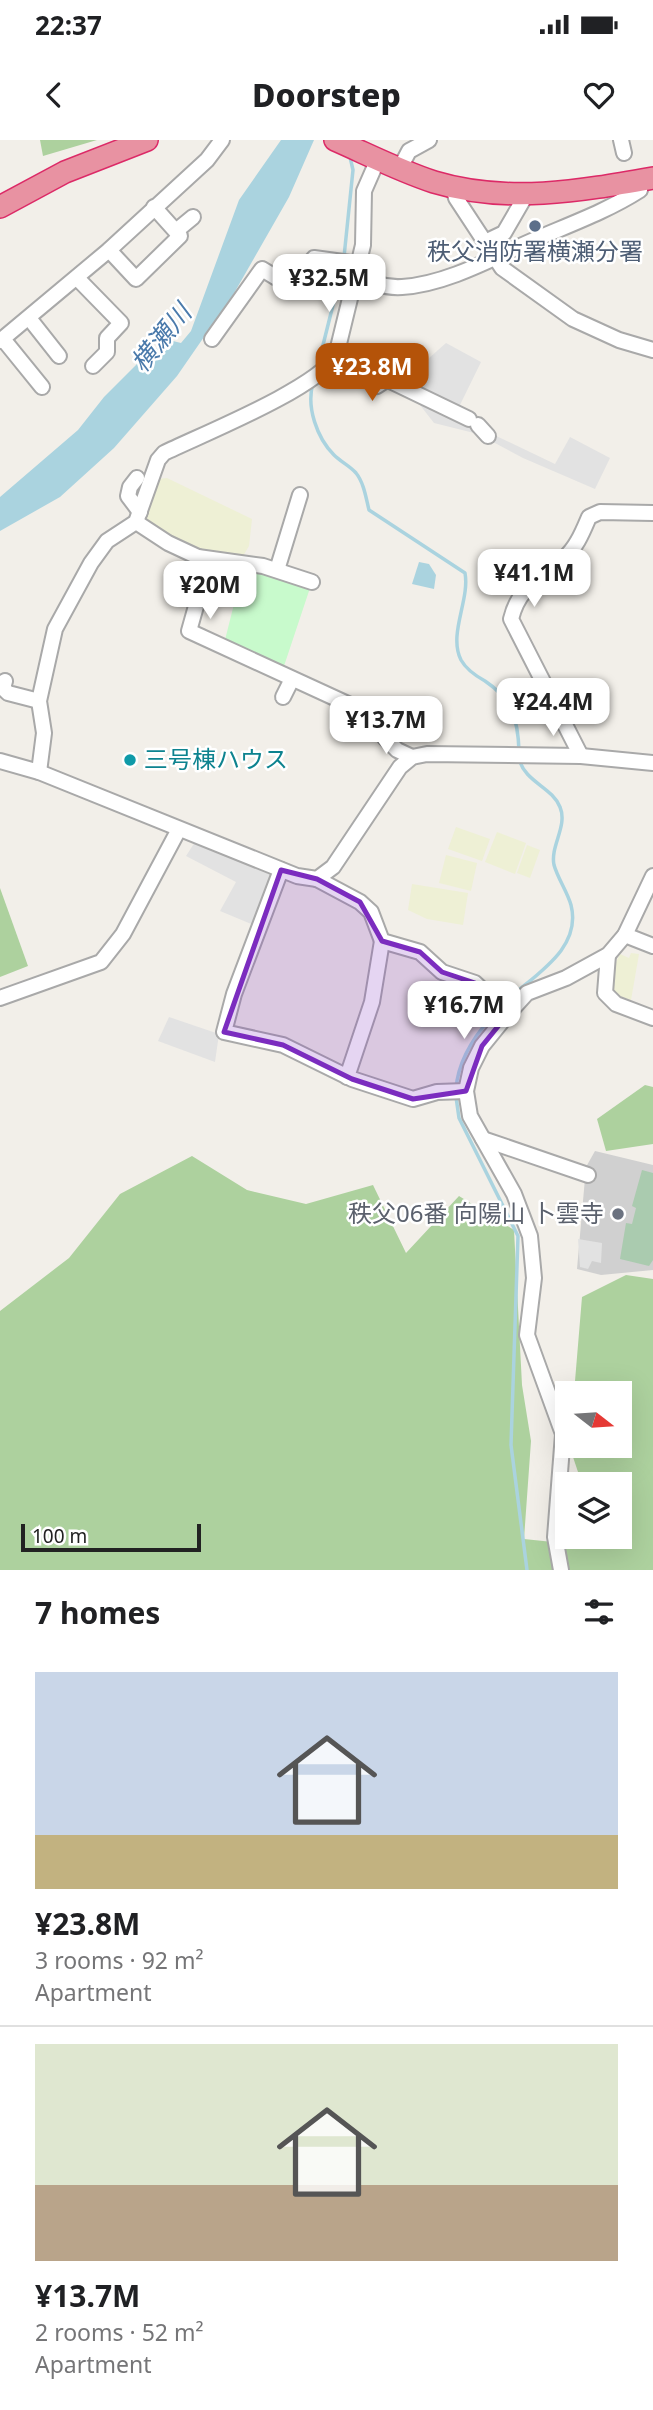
<!DOCTYPE html>
<meta charset="utf-8">
<style>
body{margin:0;font-family:"Noto Sans","Noto Sans JP",sans-serif;background:#f2f2f2;color:#202124;height:100vh;display:flex;flex-direction:column;font-size:26px;white-space:nowrap}
*{box-sizing:border-box;margin:0}
p{font-size:23px;color:#757577}
.icon{flex:none;width:38px;height:38px;fill:none;stroke:currentColor;stroke-width:2;stroke-linecap:round;stroke-linejoin:round}
.map{position:relative;height:1430px;overflow:hidden}
.details{display:flex;flex-direction:column;background:#fff;flex:1}
.details>*{flex:none}
.needle{width:46px;rotate:107deg}
.controls{position:absolute;left:555px;top:1241px;display:grid;gap:14px}
.controls a{display:grid;place-items:center;width:77px;height:77px;border-radius:0px;background:#fff;box-shadow:0 7px 28px #0002;font-size:35px}
.scale{position:absolute;left:21px;bottom:18px;width:180px;box-sizing:border-box;padding-left:7px;border:4px solid #222;border-top:0;font-size:19px;line-height:24px;white-space:nowrap;color:#222;-webkit-text-stroke:5px #fff;paint-order:stroke}
.price{position:absolute;translate:-50% -60px;padding:0 16px;border-radius:14px;background:#fff;color:#222;font-size:23px;line-height:46px;filter:drop-shadow(0 2px 4px #0008)}
.price::after{content:'';position:absolute;left:50%;top:42px;width:21px;height:16px;margin-left:-10px;background:inherit;clip-path:polygon(0 0,100% 0,50% 100%)}
.price.on{background:#b45309;color:#fff}
ul{padding:0;list-style:none}
li{display:grid;align-content:center;gap:14px;height:371px;padding:0 35px}
li+li{border-top:2px solid #e0e0e0}
li span{display:grid;place-items:center;height:217px;border-radius:0px;color:#555}
li>.icon{margin-inline-start:auto}
span .icon{width:126px;height:126px;fill:#fffc;stroke-width:1}
li b{font-size:30px}
h2{display:flex;justify-content:space-between;align-items:center;height:84px;padding:0 35px;font-size:30px}
.status{display:flex;justify-content:space-between;align-items:center;height:49px;padding:0 35px;background:#fff;direction:ltr}
.status svg{height:19px;fill:currentColor}
header{display:flex;justify-content:space-between;align-items:center;height:91px;padding:0 35px;background:#fff;font-size:32px;font-weight:800}
.map>svg:first-child{display:block}
.religious{fill:#d0d0d0}
.farmland{fill:#eef0d5}
.forest{fill:#add19e}
.cemetery{fill:#aacbaf}
.park{fill:#c8facc}
.parking{fill:#e2e2e2}
.water{fill:#aad3df}
.lines{fill:none;stroke-linecap:round;stroke-linejoin:round}
.stream{stroke:#aad3df;stroke-width:3.5}
.minor-casing{stroke:#a9a9a9;stroke-width:18}
.highway-casing{stroke:#dc2a67;stroke-width:24}
.minor{stroke:#fff;stroke-width:14}
.highway{stroke:#e892a2;stroke-width:21}
.marked{fill:#7b2cbf;fill-opacity:0.2;stroke:#7b2cbf;stroke-width:5;stroke-linejoin:round}
.service-dot{fill:#5c6f8a;stroke:#fff;stroke-width:2.5}
.culture-dot{fill:#0f9aa8;stroke:#fff;stroke-width:2.5}
.worship-dot{fill:#6b7280;stroke:#fff;stroke-width:2.5}
.labels{text-anchor:middle;stroke-width:5;stroke-linejoin:round;paint-order:stroke}
.service-label{font-size:24px;fill:#4e5e75;stroke:#fff}
.culture-label{font-size:24px;fill:#0d838f;stroke:#fff;text-anchor:start}
.worship-label{font-size:24px;fill:#5b616d;stroke:#fff;text-anchor:end}
.water-label{font-size:26px;font-style:italic;fill:#4a7aab;stroke:#fff}
</style>
<div class="status"><b>22:37</b><svg viewBox="0 0 49 12"><path d="M0 12V9h3v3zM5 12V6h3v6zM10 12V3h3v9zM15 12V0h3v12zM26 1h20v11H26zM47 4h2v5h-2z"/></svg></div>
<header><svg class="icon" aria-label="back" viewBox="0 0 24 24"><path d="M15 5l-7 7 7 7"/></svg>Doorstep<svg class="icon" aria-label="heart" viewBox="0 0 24 24"><path d="M12 20l-8-8c-3-5 5-10 8-4 3-6 11-1 8 4z"/></svg></header>
<div class="map">
<svg width="653" height="1430" viewBox="0 0 653 1430">
<rect width="100%" height="100%" fill="#f2efe9"/>
<!-- religious -->
<path class="religious" d="M595,1011L653,1025V1130L601,1135L577,1129L586,1027Z"/>
<!-- farmland -->
<g class="farmland">
<path d="M167,338L252,379L249,406L240,421L200,414L146,384L145,376L158,339Z"/>
<path d="M456,687L490,699L482,721L448,709Z"/>
<path d="M497,692L526,703L515,734L485,722Z"/>
<path d="M527,705L540,710L530,738L517,733Z"/>
<path d="M446,715L477,723L471,751L439,743Z"/>
<path d="M412,744L468,753L463,785L427,779L408,770Z"/>
<path d="M631,813L639,814L631,860L611,853L613,828L620,814L629,818Z"/>
</g>
<!-- forest -->
<g class="forest">
<path d="M40,0H97L43,16Z"/>
<path d="M0,748L28,826L0,837Z"/>
<path d="M645,945L653,947V1004L606,1011L597,979Z"/>
<path d="M192,1016L247,1050L306,1064L373,1045L406,1113L459,1056L514,1090L522,1245L531,1301L524,1399L572,1404L578,1397L620,1396V1344H582L570,1308L620,1306V1253H574L582,1157L626,1135L653,1139V1430H0V1171L69,1118L120,1054Z"/>
</g>
<!-- cemetery -->
<path class="cemetery" d="M642,1030L653,1033V1120L649,1126L620,1119L626,1083L632,1084L636,1068L632,1066Z"/>
<!-- park -->
<path class="park" d="M245,429L310,448L284,526L225,500L242,432Z"/>
<!-- parking -->
<g class="parking">
<path d="M446,203L481,222L458,269L492,294L555,324L570,297L610,318L595,349L523,318L478,294L434,283L402,242Z"/>
<path d="M195,702L271,735L273,739L256,786L220,771L236,742L186,716Z"/>
<path d="M169,877L219,894L215,922L158,901Z"/>
<path d="M578,1099L602,1103L601,1123L592,1121L588,1129L580,1127Z"/>
</g>
<!-- water -->
<g class="water">
<path d="M281,0H314L289,57L233,155L177,236L114,308L60,357L0,391V357L78,290L104,257L145,216L169,200L181,203L191,191L239,60Z"/>
<path d="M419,422L429,424L436,435L434,449L412,444Z"/>
</g>
<g class="lines">
<!-- stream -->
<g class="stream">
<path d="M344,117L353,30L350,17"/>
<path d="M317,229L343,125"/>
<path d="M313,243C306,267 317,298 334,315C341,322 350,326 356,333C364,343 366,358 369,370L465,433C470,460 448,494 461,520C466,529 476,536 485,541C512,559 518,579 519,611"/>
<path d="M502,865C528,838 583,812 571,765C567,751 558,739 554,725C550,706 568,686 560,667C552,647 525,642 519,619"/>
<path d="M456,949C458,919 477,892 497,871"/>
<path d="M456,957L459,978L518,1096L511,1305L527,1430"/>
</g>
<!-- minor casing -->
<g class="minor-casing">
<g id="minor">
<path d="M621,0L624,13"/>
<path d="M400,28L409,11L429,0"/>
<path d="M453,47L456,58L502,128L573,179L619,200L653,210"/>
<path d="M176,91L193,77"/>
<path d="M485,102L504,93L526,55"/>
<path d="M109,110L136,139L180,96L154,67"/>
<path d="M357,133C370,143 385,148 402,147C439,145 480,125 514,109C556,89 601,75 640,50"/>
<path d="M77,138L121,183L107,198V212L93,226"/>
<path d="M29,178L59,216"/>
<path d="M3,199L42,247"/>
<path d="M212,199L262,129L280,140L297,138L314,118L358,124"/>
<path d="M0,201L109,110L207,20L222,0"/>
<path d="M339,208L366,239L377,246L416,220"/>
<path d="M388,240L469,279"/>
<path d="M478,285L488,296"/>
<path d="M137,338L130,347L128,356L140,372"/>
<path d="M136,382L168,403L198,417L263,426L312,442"/>
<path d="M198,417L207,427L189,491L350,565L374,573L385,598L397,610L412,617"/>
<path d="M277,430L300,355"/>
<path d="M5,541L3,548L8,553L39,561"/>
<path d="M283,557L292,539"/>
<path d="M581,616L511,479C519,446 540,439 563,419C576,409 583,391 589,377L600,372L653,373"/>
<path d="M0,621L39,632L297,736L317,739L333,727L400,627L412,617L427,614L581,616L653,623"/>
<path d="M39,632L44,593L39,561L55,489L91,423L107,401L136,382L158,320L164,313C203,294 316,249 336,216L363,105L364,51L378,19"/>
<path d="M281,730L234,854L224,892L283,905L352,939L413,959L437,952L466,951"/>
<path d="M317,739L360,762L371,772L382,801L420,812L442,832L475,843L508,874"/>
<path d="M625,795L653,806"/>
<path d="M608,815L605,853L616,864L653,878"/>
<path d="M0,858L101,822L123,794L178,691"/>
<path d="M347,937L372,862L382,801"/>
<path d="M483,999L588,1035"/>
<path d="M561,1430L555,1397L563,1294L527,1195L534,1138L530,1096L514,1054L470,976L466,951L471,928L482,906L508,874L527,853L566,838L608,815L625,795L653,736"/>
</g>
</g>
<!-- highway casing -->
<g class="highway-casing">
<g id="highway">
<path d="M335,0C367,14 400,31 434,42C507,64 580,51 653,38"/>
<path d="M0,67L65,32L147,0"/>
</g>
</g>
<!-- minor -->
<use href="#minor" class="minor"/>
<!-- highway -->
<use href="#highway" class="highway"/>
</g>
<!-- marked area -->
<path class="marked" d="M281,730L317,739L360,762L382,801L420,812L442,832L475,843L508,874L482,906L466,951L413,959L352,939L283,905L224,892Z"/>
<!-- markers -->
<circle class="service-dot" cx="535" cy="86" r="7"/>
<circle class="culture-dot" cx="130" cy="620" r="7"/>
<circle class="worship-dot" cx="618" cy="1074" r="7"/>
<g class="labels">
<!-- service labels -->
<g class="service-label">
<text x="535" y="120">秩父消防署横瀬分署</text>
</g>
<!-- culture labels -->
<g class="culture-label">
<text x="144" y="628">三号棟ハウス</text>
</g>
<!-- worship labels -->
<g class="worship-label">
<text x="604" y="1082">秩父06番 向陽山 卜雲寺</text>
</g>
<!-- water labels -->
<g class="water-label">
<text transform="translate(161 198) rotate(-51)" y="9">横瀬川</text>
</g>
</g>
</svg>
<div class="controls">
<a><svg class="needle" viewBox="-14 -14 28 28"><path d="M0-13l5 13h-10z" fill="#e53935"/><path d="M0 13l5-13h-10z" fill="#757577"/></svg></a>
<a><svg class="icon" aria-label="layers" viewBox="0 0 24 24"><path d="M12 4l9 5-9 5-9-5zM3 14l9 5 9-5"/></svg></a>
</div>
<div class="scale">100 m</div>
<b class="price" style="left:329px;top:174px">¥32.5M</b>
<b class="price on" style="left:372px;top:263px">¥23.8M</b>
<b class="price" style="left:534px;top:469px">¥41.1M</b>
<b class="price" style="left:210px;top:481px">¥20M</b>
<b class="price" style="left:553px;top:598px">¥24.4M</b>
<b class="price" style="left:386px;top:616px">¥13.7M</b>
<b class="price" style="left:464px;top:901px">¥16.7M</b>
</div>
<section class="details">
<h2>7 homes<svg class="icon" aria-label="filters" viewBox="0 0 24 24"><path d="M4 7h16M4 17h16"/><circle cx="9" cy="7" r="2"/><circle cx="15" cy="17" r="2"/></svg></h2>
<ul>
<li><span style="background:linear-gradient(#c9d6e8 75%,#c2b280 0)"><svg class="icon" aria-label="home" viewBox="0 0 24 24"><path d="M3 11l9-7 9 7M6 9v11h12V9"/></svg></span><div><b>¥23.8M</b><p>3 rooms · 92 m²</p><p>Apartment</p></div></li>
<li><span style="background:linear-gradient(#dfe7d0 65%,#b9a48a 0)"><svg class="icon" aria-label="home" viewBox="0 0 24 24"><path d="M3 11l9-7 9 7M6 9v11h12V9"/></svg></span><div><b>¥13.7M</b><p>2 rooms · 52 m²</p><p>Apartment</p></div></li>
</ul>
</section>
